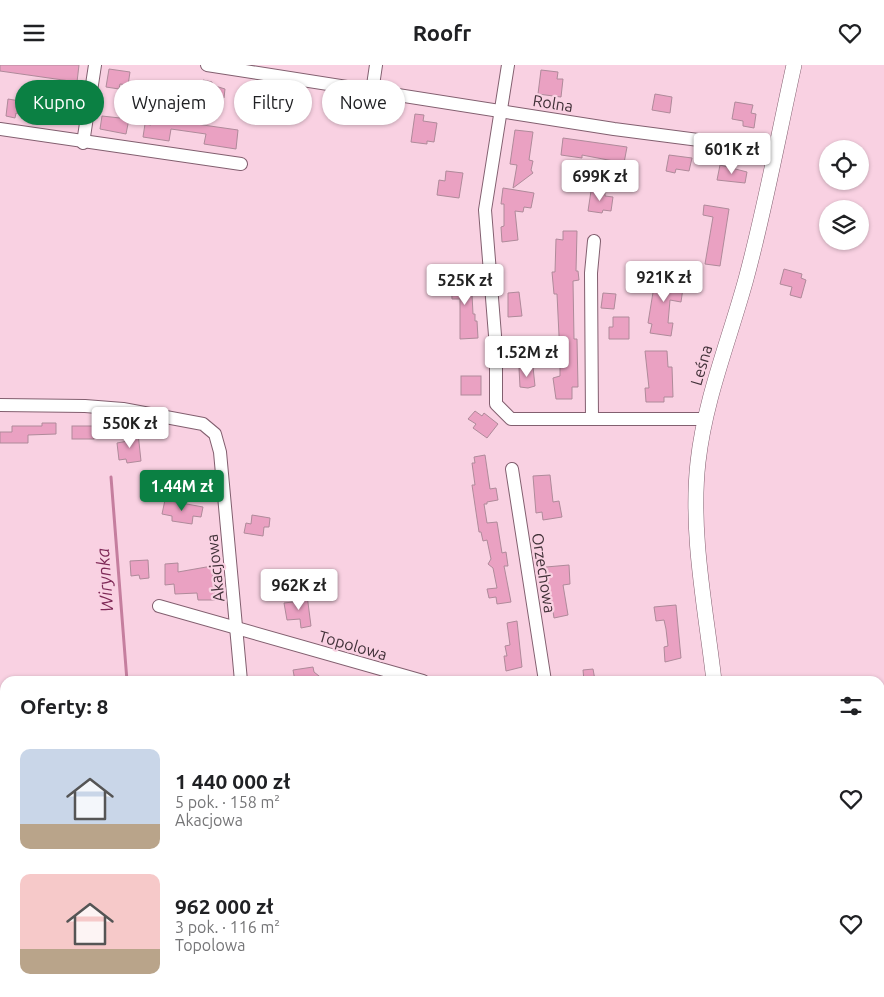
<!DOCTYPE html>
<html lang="pl">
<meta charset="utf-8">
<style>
body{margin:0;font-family:Ubuntu,sans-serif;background:#f6f6f6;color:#202124;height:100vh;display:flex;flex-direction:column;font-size:19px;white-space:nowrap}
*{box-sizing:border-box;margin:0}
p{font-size:16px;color:#757577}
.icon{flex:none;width:28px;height:28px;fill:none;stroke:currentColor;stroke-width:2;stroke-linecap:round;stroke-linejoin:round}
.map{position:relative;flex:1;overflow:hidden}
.sheet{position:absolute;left:0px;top:611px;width:885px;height:321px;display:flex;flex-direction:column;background:#fff;border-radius:15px 15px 0 0;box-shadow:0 1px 4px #0004}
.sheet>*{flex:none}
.top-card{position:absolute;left:15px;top:15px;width:500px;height:45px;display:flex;gap:10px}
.buttons{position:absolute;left:819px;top:75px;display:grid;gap:10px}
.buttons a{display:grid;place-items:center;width:50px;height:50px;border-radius:50%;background:#fff;box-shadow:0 1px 4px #0004;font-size:25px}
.price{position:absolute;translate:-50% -42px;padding:0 11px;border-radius:5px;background:#fff;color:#222;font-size:16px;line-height:32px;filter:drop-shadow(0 1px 2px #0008)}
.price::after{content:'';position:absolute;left:50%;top:30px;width:15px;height:11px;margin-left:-8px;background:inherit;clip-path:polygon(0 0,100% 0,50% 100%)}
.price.on{background:#0b8043;color:#fff}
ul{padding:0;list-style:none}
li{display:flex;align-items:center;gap:15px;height:125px;padding:0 20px}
li span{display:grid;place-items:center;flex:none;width:140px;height:100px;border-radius:10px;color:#555}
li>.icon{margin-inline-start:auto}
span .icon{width:60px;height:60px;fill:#fffc;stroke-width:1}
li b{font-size:21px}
h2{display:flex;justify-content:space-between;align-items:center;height:60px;padding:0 20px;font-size:21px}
.tag{padding:0 18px;border-radius:22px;background:#fff;box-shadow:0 1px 4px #0004;font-size:18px;line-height:45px}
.tag.on{background:#0b8043;color:#fff}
header{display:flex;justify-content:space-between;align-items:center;height:65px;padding:0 20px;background:#fff;font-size:22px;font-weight:700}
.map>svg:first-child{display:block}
.water{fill:#c57e9e}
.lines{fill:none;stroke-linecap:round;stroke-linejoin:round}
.stream{stroke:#c57e9e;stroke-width:3}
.building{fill:#eaa1c2;stroke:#af8a9a}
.minor-casing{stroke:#825f6f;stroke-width:14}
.tertiary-casing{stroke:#825f6f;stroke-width:16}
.minor{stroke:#fff;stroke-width:12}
.tertiary{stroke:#fff;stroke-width:15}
.labels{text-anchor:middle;stroke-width:4.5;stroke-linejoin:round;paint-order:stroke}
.street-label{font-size:16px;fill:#413138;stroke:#f9d1e2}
.water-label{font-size:18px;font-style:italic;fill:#7f2a57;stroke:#f9d1e2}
</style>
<header><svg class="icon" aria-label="menu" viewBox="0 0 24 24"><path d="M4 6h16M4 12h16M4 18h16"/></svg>Roofr<svg class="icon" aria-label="heart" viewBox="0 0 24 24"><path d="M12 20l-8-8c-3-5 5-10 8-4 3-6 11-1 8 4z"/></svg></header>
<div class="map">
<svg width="884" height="932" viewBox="0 0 884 932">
<rect width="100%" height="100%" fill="#f9d1e2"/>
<!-- water -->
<path class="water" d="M166,928H221L220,932H167Z"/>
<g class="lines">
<!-- stream -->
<g class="stream">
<path d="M111,412L127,616"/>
<path d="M0,671L5,672"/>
<path d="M880,903L884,905"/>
</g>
</g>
<!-- building -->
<g class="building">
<path d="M0,0H79L77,17L0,6Z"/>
<path d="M109,4L130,7L128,20L120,19L119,24L106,22Z"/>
<path d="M541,5L558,7L557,14H563L561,32L538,29Z"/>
<path d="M203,15L212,17V20L225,24L224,33L216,32V35L194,32L196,18L202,19Z"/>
<path d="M655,29L672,32L670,48L652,45Z"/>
<path d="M8,34L44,40L50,39L51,34L61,35V41L72,42L70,58L16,48L15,53L6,51Z"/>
<path d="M188,36L199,38L196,59L238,65L236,84L204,79L206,69L171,64L169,76L143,72L145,59L151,60V54L156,55L157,52L185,56Z"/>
<path d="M735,37L753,40L751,48L756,49L754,63L743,61V56L732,54Z"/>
<path d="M415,49L424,50L423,56L437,58L434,77L427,76V79L411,77Z"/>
<path d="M102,51L129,54L126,69L100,64Z"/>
<path d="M515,65L533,67L529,95L533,96L531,105L533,108L513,123L517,100L510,99Z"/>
<path d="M563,73L627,82L624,98L582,90V93L561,90Z"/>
<path d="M669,90L692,93L689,106L676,104L675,108L666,106Z"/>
<path d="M720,100L747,107L745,118L717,115Z"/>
<path d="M446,106L463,108L459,133L437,130L439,115L445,116Z"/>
<path d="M503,123L534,128L531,143L524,142L523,147L515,146L518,175L502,177L501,162L504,161V139H501Z"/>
<path d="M591,126L605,128V131L613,132L611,146L603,145L602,148L588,146Z"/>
<path d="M704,140L729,144L720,201L705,199L713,152L703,150Z"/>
<path d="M563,166H577L576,206H578L579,215L573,216L574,274H577L578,322H572V334H556L553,313L560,311V291L557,229H554L552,207H555L556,174L563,175Z"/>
<path d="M784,204L802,209L801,213L806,215L801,233L790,230L792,222L780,219Z"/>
<path d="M656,209L674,211L673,214L684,216L681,237L670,235L668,258H673L671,271L650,268L652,259L648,258Z"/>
<path d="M471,210L473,249H475V256H477L478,273L460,274V234H452L451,211Z"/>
<path d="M519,227L522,251L508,252V228Z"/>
<path d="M603,228L616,229L614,244L601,243Z"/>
<path d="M613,252H629V274H609V262H613Z"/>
<path d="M645,286H667L668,302H672L673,332H664V337H646L645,323H649Z"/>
<path d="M533,302L535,321L528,323L520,322L519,303Z"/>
<rect x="461" y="311" width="20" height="19"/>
<path d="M475,346L482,351L484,348L498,359L487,373L473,363L476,359L468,354Z"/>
<path d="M42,358H56V369L28,370V378H0V367H12V361H42Z"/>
<rect x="72" y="361" width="22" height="13"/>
<path d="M138,368L141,396L127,398L126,394L119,395L117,378L128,376V369Z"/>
<path d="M485,390L490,424L496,423L498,435L487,437V439H484L487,458L497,457L502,488L506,487L508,501H504L511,537L497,539L496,532L489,533L487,524L497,523L493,503L488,499L491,494L487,475L483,476L481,467H479L472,420H475L472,398H475L474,392Z"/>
<path d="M550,410L553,437L559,436L562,452L543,455L542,447L536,448L533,411Z"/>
<path d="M165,435L203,442L201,452L193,451L192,459L172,456V451L162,449Z"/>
<path d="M252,450L270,453L269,462H264L263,471L244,468L246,458L251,459Z"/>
<path d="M148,495L149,513L140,514L139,510L131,511L130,496Z"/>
<path d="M178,498V507L212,501L215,535H198L197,528L175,529L174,519L165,520V499Z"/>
<path d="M569,500L570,519L563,520L568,550L554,553L546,502Z"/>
<path d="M307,530L311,561L301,563L300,554L287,555L284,538L293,537V532Z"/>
<path d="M676,540L681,593L665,597L664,582L668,581L666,564L664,555L656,556L654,542Z"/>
<path d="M517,556L522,602L506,606L504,591H507L505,581L510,580L507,558Z"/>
<path d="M313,602L314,607L324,615L295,616L293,605Z"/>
<path d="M593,604L595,615L584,616L583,605Z"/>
</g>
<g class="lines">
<!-- minor casing -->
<g class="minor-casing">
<g id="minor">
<path d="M207,0L614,64L775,85"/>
<path d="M508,0L485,145L496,283V339L511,354H705"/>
<path d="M372,27L376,0"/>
<path d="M0,64L241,99"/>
<path d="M83,78L95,0"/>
<path d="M0,340L85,341L123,344L203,359L215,369L220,387L241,616"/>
<path d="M592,354L591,208L594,176"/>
<path d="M512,404L545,616"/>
<path d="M159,541L423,616"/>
<path d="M0,910L5,912"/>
<path d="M32,928L37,932"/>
<path d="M725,928L735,932"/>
<path d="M596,932L598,928"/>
</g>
</g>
<!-- tertiary casing -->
<g class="tertiary-casing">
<g id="tertiary">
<path d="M714,616C706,545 690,469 698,397C705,334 729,276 746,214C765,144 778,72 794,0"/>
<path d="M751,928V932"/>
</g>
</g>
<!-- minor -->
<use href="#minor" class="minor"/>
<!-- tertiary -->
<use href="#tertiary" class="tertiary"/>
</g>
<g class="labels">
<!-- street labels -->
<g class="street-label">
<text transform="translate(553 38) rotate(9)" y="6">Rolna</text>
<text transform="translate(701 300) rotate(-74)" y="6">Leśna</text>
<text transform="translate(215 503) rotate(-96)" y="6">Akacjowa</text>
<text transform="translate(544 508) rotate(81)" y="6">Orzechowa</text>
<text transform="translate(353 580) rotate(16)" y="6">Topolowa</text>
</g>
<!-- water labels -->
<g class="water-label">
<text transform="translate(105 515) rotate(-94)" y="6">Wirynka</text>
</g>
</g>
</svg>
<div class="buttons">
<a><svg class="icon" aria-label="locate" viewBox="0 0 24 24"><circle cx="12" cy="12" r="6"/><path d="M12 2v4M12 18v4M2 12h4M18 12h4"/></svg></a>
<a><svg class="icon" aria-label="layers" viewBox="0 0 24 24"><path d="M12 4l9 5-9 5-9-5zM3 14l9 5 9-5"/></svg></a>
</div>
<b class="price" style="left:732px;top:110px">601K zł</b>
<b class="price" style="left:600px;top:137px">699K zł</b>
<b class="price" style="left:664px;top:238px">921K zł</b>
<b class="price" style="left:465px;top:241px">525K zł</b>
<b class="price" style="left:527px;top:313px">1.52M zł</b>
<b class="price" style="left:130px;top:384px">550K zł</b>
<b class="price on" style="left:182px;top:447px">1.44M zł</b>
<b class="price" style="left:299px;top:546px">962K zł</b>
<div class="top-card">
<a class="tag on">Kupno</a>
<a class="tag">Wynajem</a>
<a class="tag">Filtry</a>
<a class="tag">Nowe</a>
</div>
<section class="sheet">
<h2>Oferty: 8<svg class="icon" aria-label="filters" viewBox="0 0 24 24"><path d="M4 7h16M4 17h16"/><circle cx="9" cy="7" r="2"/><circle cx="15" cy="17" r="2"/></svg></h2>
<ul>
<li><span style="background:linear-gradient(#c9d6e8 75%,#b9a48a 0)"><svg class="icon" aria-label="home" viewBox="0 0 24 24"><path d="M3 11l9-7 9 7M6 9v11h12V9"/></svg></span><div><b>1 440 000 zł</b><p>5 pok. · 158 m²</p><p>Akacjowa</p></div><svg class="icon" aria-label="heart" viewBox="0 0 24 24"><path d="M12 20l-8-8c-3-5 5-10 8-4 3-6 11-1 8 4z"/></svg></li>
<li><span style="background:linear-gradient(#f6c9c9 75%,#b9a48a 0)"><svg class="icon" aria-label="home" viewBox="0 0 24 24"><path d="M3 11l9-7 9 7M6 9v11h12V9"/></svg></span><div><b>962 000 zł</b><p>3 pok. · 116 m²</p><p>Topolowa</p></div><svg class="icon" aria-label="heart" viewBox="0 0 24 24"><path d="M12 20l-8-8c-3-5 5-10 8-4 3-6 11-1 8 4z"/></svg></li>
</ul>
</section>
</div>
